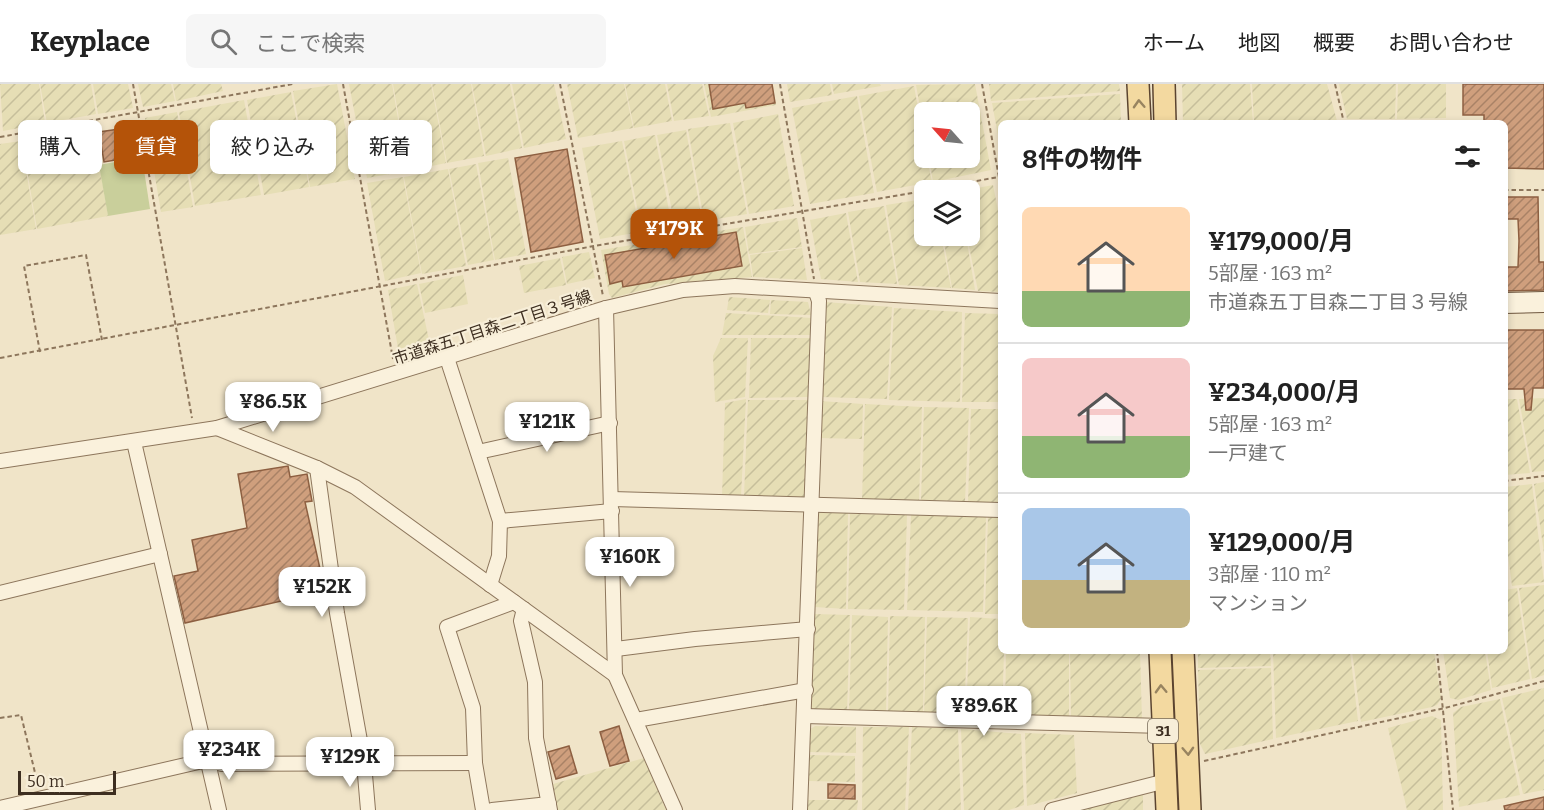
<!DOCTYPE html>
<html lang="ja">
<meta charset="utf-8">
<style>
body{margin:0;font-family:Bitter,"Noto Sans JP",serif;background:#f6f6f6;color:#222;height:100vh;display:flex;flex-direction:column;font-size:22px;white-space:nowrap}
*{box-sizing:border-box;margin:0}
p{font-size:20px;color:#767676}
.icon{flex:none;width:33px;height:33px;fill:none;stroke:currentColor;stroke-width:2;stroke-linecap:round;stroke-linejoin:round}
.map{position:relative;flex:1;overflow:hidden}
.side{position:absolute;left:998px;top:36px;width:510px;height:534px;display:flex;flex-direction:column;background:#fff;border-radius:9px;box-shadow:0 3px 9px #0003}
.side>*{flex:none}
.hud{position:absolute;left:18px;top:36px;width:570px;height:54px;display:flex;gap:12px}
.needle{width:39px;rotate:297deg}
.tools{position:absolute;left:914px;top:18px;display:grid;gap:12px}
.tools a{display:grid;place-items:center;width:66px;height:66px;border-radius:9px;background:#fff;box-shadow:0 3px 9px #0003;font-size:30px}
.scale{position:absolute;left:18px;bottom:15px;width:98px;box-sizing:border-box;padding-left:6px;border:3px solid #3d2e20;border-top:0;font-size:16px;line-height:21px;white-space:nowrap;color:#3d2e20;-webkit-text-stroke:4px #f7eed8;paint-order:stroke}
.price{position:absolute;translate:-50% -51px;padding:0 14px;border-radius:12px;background:#fff;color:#222;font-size:20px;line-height:39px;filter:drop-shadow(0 2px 3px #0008)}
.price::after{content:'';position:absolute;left:50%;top:36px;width:18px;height:14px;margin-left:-9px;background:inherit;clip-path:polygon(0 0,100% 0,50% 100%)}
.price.on{background:#b45309;color:#fff}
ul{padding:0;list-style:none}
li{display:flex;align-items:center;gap:18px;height:150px;padding:0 24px}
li+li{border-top:2px solid #e0e0e0}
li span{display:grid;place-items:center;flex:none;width:168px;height:120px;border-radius:9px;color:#555}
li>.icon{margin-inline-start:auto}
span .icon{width:72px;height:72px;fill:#fffc;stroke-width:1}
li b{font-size:26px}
h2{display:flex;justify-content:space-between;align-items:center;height:72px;padding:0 24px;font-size:26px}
.chip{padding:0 21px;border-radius:9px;background:#fff;box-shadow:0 3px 9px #0003;font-size:21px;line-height:54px}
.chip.on{background:#b45309;color:#fff}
header{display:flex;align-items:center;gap:36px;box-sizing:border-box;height:84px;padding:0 30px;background:#fff;border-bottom:2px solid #e0e0e0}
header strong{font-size:28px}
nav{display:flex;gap:33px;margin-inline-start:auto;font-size:21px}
.search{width:420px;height:54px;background:#f6f6f6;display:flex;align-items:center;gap:15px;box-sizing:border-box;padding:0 21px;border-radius:9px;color:#767676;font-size:22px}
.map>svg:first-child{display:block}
.farmland{fill:url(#farmland-furrows)}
.green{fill:#c9cf9b}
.building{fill:url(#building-hatch);stroke:#8d5f41;stroke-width:1.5}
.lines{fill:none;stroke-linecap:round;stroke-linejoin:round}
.minor-casing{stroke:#8d765c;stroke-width:16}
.secondary-casing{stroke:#6f573f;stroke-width:22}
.primary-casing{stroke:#5b4430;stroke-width:24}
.path{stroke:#8d765c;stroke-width:2;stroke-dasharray:4.5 3;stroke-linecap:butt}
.minor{stroke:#faf1dc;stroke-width:14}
.secondary{stroke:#faf1dc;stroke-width:20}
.primary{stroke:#f3d9a0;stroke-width:21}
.oneway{stroke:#988460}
.labels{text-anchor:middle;stroke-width:4.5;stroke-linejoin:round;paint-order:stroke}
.shield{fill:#f7eed8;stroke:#756857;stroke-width:1.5}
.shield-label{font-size:15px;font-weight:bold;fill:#3d2e20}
.street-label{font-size:16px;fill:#3d2e20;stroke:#f7eed8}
</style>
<header>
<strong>Keyplace</strong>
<div class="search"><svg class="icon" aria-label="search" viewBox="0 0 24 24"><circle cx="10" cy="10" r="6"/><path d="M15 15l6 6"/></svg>ここで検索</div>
<nav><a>ホーム</a><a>地図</a><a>概要</a><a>お問い合わせ</a></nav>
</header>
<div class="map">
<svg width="1544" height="726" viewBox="0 0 1544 726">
<defs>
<pattern id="farmland-furrows" width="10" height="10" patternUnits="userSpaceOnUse" patternTransform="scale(1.5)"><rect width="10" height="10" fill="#e6deb5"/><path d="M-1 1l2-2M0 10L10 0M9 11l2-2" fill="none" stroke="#c6bf9b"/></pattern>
<pattern id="building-hatch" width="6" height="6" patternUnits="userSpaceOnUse" patternTransform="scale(1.5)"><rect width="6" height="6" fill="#cf9f7d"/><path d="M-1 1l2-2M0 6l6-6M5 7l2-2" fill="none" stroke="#a98266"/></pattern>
</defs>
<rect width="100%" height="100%" fill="#f0e4c8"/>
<!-- farmland -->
<g class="farmland">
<path d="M0,0H39L45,39L3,47Z"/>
<path d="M40,0H91L96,30L47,39Z"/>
<path d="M93,0H128L133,24L98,30Z"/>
<path d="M138,0H171L175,17L143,23Z"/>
<path d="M173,0H221L223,7L176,17Z"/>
<path d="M337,0L355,95L310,103L293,7Z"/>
<path d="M349,0H392L407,87L367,94Z"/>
<path d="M393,0H431L446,79L408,87Z"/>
<path d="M432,0H471L484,72L447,79Z"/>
<path d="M472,0H510L522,64L486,72Z"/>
<path d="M512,0H554L566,55L524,64Z"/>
<path d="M567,0H624L633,44L578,54Z"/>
<path d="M625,0H665L672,37L634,44Z"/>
<path d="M667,0H702L709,32L674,37Z"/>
<path d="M704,0H772L776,21L711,33Z"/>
<path d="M787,0H830L832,11L790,18Z"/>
<path d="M832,0H880L881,2L834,10Z"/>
<path d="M975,0L991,86L933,98L929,74H969V28H924V46L916,1Z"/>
<path d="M989,0H1119L1120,7L991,17Z"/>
<path d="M1182,0H1250L1253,39H1183Z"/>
<path d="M1252,0H1327L1337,37L1254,39Z"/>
<path d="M1339,0H1396L1395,35H1347Z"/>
<path d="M1398,0H1446V34L1397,35Z"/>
<path d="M914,2L924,56V74H927L932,98L877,108L859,12Z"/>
<path d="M291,8L309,103L264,111L247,16Z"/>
<path d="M1120,10L1121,39H1000V62L992,19Z"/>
<path d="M857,12L874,109L810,120L792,24Z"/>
<path d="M244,16L261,111L195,122L179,28Z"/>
<path d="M177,28L193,123L161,128L145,34Z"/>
<path d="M778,30L794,122L749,130L733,39Z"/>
<path d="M730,39L747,130L704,137L688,45Z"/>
<path d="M93,44L108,132L37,145L22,56Z"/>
<path d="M686,46L702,137L675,142L657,51Z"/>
<path d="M655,51L672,143L642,148L624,57Z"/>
<path d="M21,57L36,145L0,151V60Z"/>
<path d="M622,57L640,148L600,155L582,64Z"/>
<path d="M508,74L526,170L495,176L478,79Z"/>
<path d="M476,80L494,176L468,181L449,85Z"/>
<path d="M448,85L466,182L422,190L404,93Z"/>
<path d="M403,93L421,189L385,197L367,99Z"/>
<path d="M993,101L1000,136V208L978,207L967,152L969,106H967Z"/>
<path d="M924,115V152H941L951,204L899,201L886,121Z"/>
<path d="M884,122L897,200L860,198L848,128Z"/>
<path d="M846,129L858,198L821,195L810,136Z"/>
<path d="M797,134L802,163L749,170L745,143Z"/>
<path d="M743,143L752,193L665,200L612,214L609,210L601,166Z"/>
<path d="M943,152H966L975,206L952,204Z"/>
<path d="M802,164L807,196L753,193L750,171Z"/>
<path d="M589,168L595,194L567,200L562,173Z"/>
<path d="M560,174L566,201L524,209L519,182Z"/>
<path d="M463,191L468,220L425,229L419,200Z"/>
<path d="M417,200L432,270L404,278L400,276L388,206Z"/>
<path d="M729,213L770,216L768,229L727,226Z"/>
<path d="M771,216L808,218L811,231L770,230Z"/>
<path d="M825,218L892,223L887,315L821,313Z"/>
<path d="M894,224L962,228L960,318L889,316Z"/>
<path d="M726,229L812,234L810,251H722Z"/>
<path d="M965,229L1000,230V318H962Z"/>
<path d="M721,254H748L745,313L715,318L713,272Z"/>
<path d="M751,254H811L808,313L749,314Z"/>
<path d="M1544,314V387L1532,388L1519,315Z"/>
<path d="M746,315L741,412H722L725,319Z"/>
<path d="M1504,315H1517L1530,389L1505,391Z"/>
<path d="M748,316H809L806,410L803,414L744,412Z"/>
<path d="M820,317L863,320L862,355L819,354Z"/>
<path d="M865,320L922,323L919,416L862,415Z"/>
<path d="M924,323L969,324L965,417L921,416Z"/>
<path d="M971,325H1000V419L968,418Z"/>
<path d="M1544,398V469L1534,400Z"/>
<path d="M1532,400L1544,498L1512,502L1505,448V403Z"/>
<path d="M820,427L848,429L846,525L815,523L817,431Z"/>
<path d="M850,430L907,431L904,526L848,525Z"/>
<path d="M911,431L986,433L983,528L907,526Z"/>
<path d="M988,433H1000V530H985Z"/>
<path d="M1544,501V591L1532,595L1519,504Z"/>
<path d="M1517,504L1530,595L1492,604L1487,567H1504L1505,506Z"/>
<path d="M814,530L850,531L847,629H815L811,622Z"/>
<path d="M852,531L888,533L886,630L849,629Z"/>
<path d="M890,532L925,533L923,630H888Z"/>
<path d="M927,533L968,534L964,632L924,631Z"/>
<path d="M970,533L1000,535V567H1004L1002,632H966Z"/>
<path d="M1006,567H1069V634L1005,633Z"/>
<path d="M1070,567H1140L1142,636L1071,634Z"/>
<path d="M1198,567H1270L1271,582L1198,584Z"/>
<path d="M1273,567H1350L1358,637L1276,654Z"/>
<path d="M1352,567H1434L1441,615L1437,621L1432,623L1361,638Z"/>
<path d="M1443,567H1485L1491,606L1458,616L1450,614Z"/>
<path d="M1271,584L1273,655L1205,670L1200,660L1198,586Z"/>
<path d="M1544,604V706L1523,710L1502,614Z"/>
<path d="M1500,615L1520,711L1459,723L1453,629L1461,623Z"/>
<path d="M1432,632L1441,636L1443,726H1407L1388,644Z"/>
<path d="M815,642L856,643V669L809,668L811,645Z"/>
<path d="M863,643H909L905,726H862Z"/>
<path d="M912,643L958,645L961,726H908Z"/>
<path d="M961,645L1021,650L1024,721L1009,726H964Z"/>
<path d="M1025,649L1074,651L1077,709L1027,722Z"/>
<path d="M809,671L855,672V698L809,697Z"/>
<path d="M644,674L666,726H557L553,700Z"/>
<path d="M1143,708V726H1077Z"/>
<path d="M807,716H858L857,726H807Z"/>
</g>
<!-- green -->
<path class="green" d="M142,73L150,125L108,132L99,81Z"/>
<!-- building -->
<g class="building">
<path d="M709,0H772L775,19L746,24L745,19L713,25Z"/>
<path d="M1463,0H1544V85L1504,84V39H1484V31H1463Z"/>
<path d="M119,45L122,75L104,78L99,48Z"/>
<path d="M567,65L583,158L531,168L515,74Z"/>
<path d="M1504,113H1538L1539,178H1544V206L1504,207V183H1518L1519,157L1518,135H1504Z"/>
<path d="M736,148L742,182L623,203L622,197L610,200L605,171Z"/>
<path d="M1504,246H1544V304H1533L1531,326H1526L1524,305H1504Z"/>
<path d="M288,382L290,393L307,390L312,417L305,418L325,507L185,539L174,492L198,487L192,456L247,444L238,390Z"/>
<path d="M619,642L629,677L610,682L600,648Z"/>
<path d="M569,662L577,689L556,695L548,668Z"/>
<path d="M828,700L855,701V715L828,714Z"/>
<path d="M1544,713V726H1505L1504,722Z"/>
</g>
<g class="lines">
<!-- minor casing -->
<g class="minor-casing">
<g id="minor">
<path d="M606,224L615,591L675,726"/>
<path d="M447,274L500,437L499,472L490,501"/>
<path d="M217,344L317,384L355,403L615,591"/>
<path d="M134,358L219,726"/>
<path d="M478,368L610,339"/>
<path d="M0,377L217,344L606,224L683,206L735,202L1000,217"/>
<path d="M317,384L337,529L364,679L368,726"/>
<path d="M612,415L1000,426"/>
<path d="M500,437L612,427"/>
<path d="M0,509L160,470"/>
<path d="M524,525L521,537L535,598L536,654L550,726"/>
<path d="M616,565L695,555L808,545"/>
<path d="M805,632L1163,642"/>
<path d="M636,636L806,606"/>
<path d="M0,724L207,676L222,680L475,679"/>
<path d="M483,726L475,679L473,624L447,543L514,518"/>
<path d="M492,726L549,720"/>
<path d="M800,726L819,217L816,208"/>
<path d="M1052,726L1166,697"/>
</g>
</g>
<!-- secondary casing -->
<g class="secondary-casing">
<path id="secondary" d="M1504,219L1544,218"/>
</g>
<!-- primary casing -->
<g class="primary-casing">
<g id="primary">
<path d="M1138,0L1140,39"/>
<path d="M1164,0L1165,39"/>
<path d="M1160,567L1167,726"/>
<path d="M1183,567L1190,726"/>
</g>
</g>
<!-- path -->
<g class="path">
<path d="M133,0L192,334"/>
<path d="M343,0L393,275"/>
<path d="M560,0L603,212"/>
<path d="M780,0L814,195"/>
<path d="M982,0L1000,99"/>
<path d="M1335,0L1344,39"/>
<path d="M0,53L293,0"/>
<path d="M925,106L999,93"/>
<path d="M1504,106H1544"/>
<path d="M40,268L24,182L86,171L102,256"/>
<path d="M0,274L594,162L924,107"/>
<path d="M1504,397L1544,392"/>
<path d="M1437,567L1453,726"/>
<path d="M0,634L21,631L38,701"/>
<path d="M1204,677L1445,624L1544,597"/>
</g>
<!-- minor -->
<use href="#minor" class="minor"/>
<!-- secondary -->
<use href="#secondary" class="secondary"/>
<!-- primary -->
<use href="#primary" class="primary"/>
</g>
<!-- one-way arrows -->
<defs><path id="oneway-chevron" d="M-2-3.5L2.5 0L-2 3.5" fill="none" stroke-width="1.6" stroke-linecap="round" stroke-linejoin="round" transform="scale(1.5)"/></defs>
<g class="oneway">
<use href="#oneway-chevron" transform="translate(1139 20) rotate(-93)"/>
<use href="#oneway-chevron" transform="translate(1161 605) rotate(-92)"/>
<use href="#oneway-chevron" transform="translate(1188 667) rotate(87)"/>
</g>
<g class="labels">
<!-- shield labels -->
<rect class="shield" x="1148" y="635" width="30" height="24" rx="4.5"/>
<g class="shield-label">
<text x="1163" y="652">31</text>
</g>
<!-- street labels -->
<g class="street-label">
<text transform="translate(492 243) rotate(-18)" y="6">市道森五丁目森二丁目３号線</text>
</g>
</g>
</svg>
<div class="tools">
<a><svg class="needle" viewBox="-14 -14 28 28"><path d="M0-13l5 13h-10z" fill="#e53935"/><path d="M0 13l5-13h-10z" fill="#767676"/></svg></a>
<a><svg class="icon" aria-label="layers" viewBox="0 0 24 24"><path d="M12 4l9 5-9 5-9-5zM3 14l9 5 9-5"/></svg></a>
</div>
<div class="scale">50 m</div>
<b class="price on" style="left:674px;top:176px">¥179K</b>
<b class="price" style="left:273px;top:349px">¥86.5K</b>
<b class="price" style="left:547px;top:369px">¥121K</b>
<b class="price" style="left:630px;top:504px">¥160K</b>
<b class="price" style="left:322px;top:534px">¥152K</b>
<b class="price" style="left:984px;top:653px">¥89.6K</b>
<b class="price" style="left:229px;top:697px">¥234K</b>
<b class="price" style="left:350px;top:704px">¥129K</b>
<div class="hud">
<a class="chip">購入</a>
<a class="chip on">賃貸</a>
<a class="chip">絞り込み</a>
<a class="chip">新着</a>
</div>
<section class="side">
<h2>8件の物件<svg class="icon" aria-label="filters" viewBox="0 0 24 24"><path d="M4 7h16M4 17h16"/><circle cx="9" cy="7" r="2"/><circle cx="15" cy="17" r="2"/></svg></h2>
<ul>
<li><span style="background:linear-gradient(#ffd9b3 70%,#8fb573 0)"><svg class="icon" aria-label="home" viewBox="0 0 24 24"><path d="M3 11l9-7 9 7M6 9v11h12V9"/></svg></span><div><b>¥179,000/月</b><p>5部屋 · 163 m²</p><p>市道森五丁目森二丁目３号線</p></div></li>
<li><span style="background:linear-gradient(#f6c9c9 65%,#8fb573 0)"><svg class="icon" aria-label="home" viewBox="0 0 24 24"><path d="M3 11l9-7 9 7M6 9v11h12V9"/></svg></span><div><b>¥234,000/月</b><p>5部屋 · 163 m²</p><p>一戸建て</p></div></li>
<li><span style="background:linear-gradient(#a9c7e8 60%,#c2b280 0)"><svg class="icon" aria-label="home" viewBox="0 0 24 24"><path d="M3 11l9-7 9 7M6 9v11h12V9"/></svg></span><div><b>¥129,000/月</b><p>3部屋 · 110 m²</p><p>マンション</p></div></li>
</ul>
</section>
</div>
